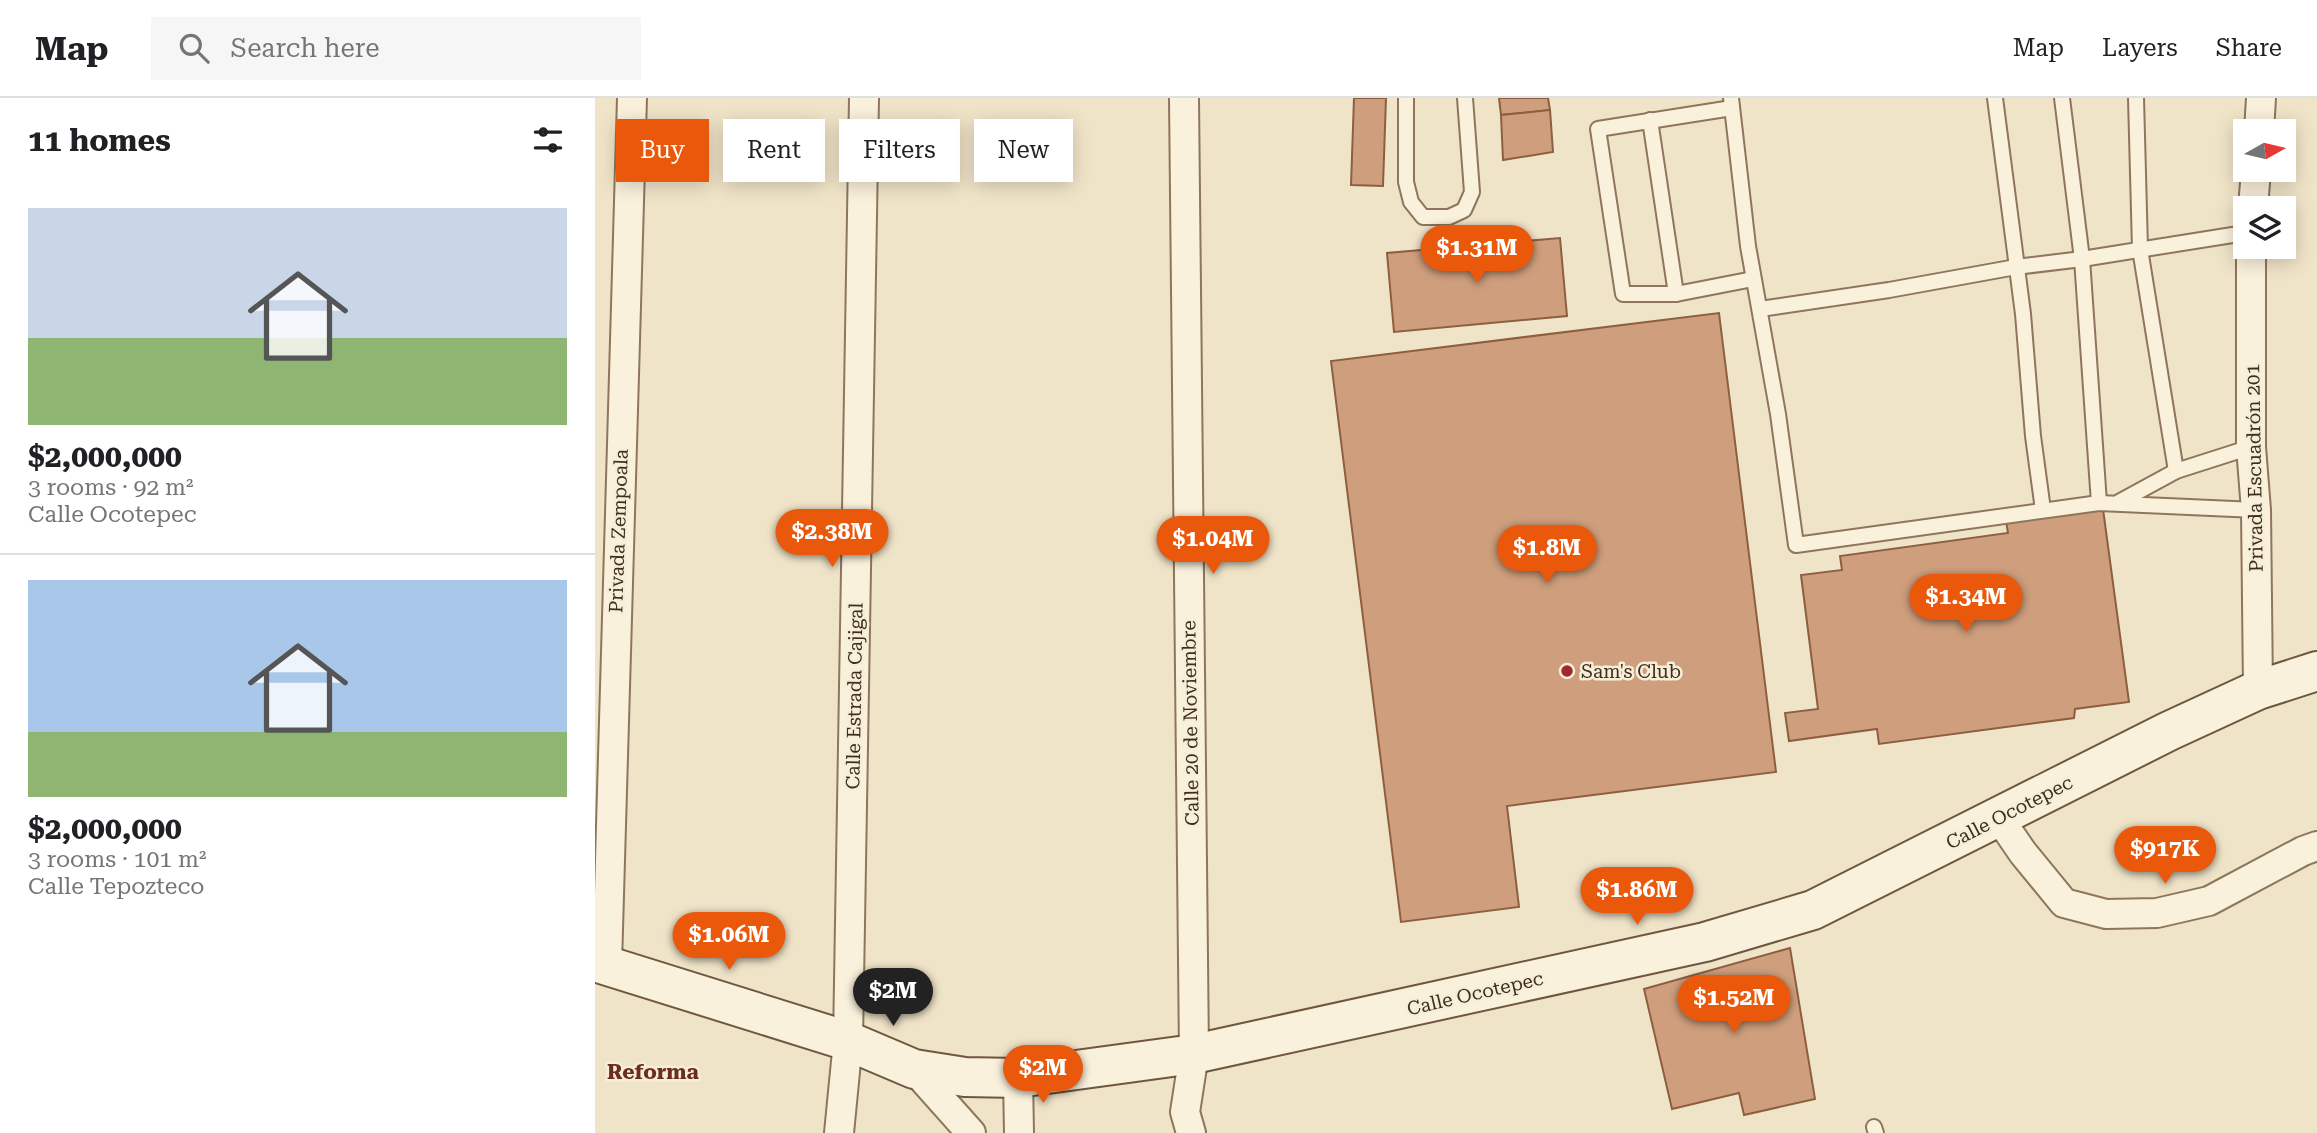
<!DOCTYPE html>
<meta charset="utf-8">
<style>
body{margin:0;font-family:"Roboto Serif",serif;background:#f6f6f6;color:#202124;height:100vh;display:flex;flex-direction:column;font-size:26px;white-space:nowrap}
*{box-sizing:border-box;margin:0}
p{font-size:23px;color:#757577}
.icon{flex:none;width:38px;height:38px;fill:none;stroke:currentColor;stroke-width:2;stroke-linecap:round;stroke-linejoin:round}
.map{position:relative;flex:1;overflow:hidden}
.details{display:flex;flex-direction:column;background:#fff;width:595px}
.details>*{flex:none}
.guide{position:absolute;left:21px;top:21px;width:665px;height:63px;display:flex;gap:14px}
.needle{width:46px;rotate:82deg}
.tools{position:absolute;left:1638px;top:21px;display:grid;gap:14px}
.tools a{display:grid;place-items:center;width:63px;height:63px;border-radius:0px;background:#fff;box-shadow:0 4px 18px #0003;font-size:35px}
.price{position:absolute;translate:-50% -60px;padding:0 16px;border-radius:24px;background:#ea580c;color:#fff;font-size:23px;line-height:46px;filter:drop-shadow(0 2px 4px #0008)}
.price::after{content:'';position:absolute;left:50%;top:42px;width:21px;height:16px;margin-left:-10px;background:inherit;clip-path:polygon(0 0,100% 0,50% 100%)}
.price.current{background:#222;color:#fff}
ul{padding:0;list-style:none}
li{display:grid;align-content:center;gap:14px;height:371px;padding:0 28px}
li+li{border-top:2px solid #e0e0e0}
li span{display:grid;place-items:center;height:217px;border-radius:0px;color:#555}
li>.icon{margin-inline-start:auto}
span .icon{width:126px;height:126px;fill:#fffc;stroke-width:1}
li b{font-size:30px}
h2{display:flex;justify-content:space-between;align-items:center;height:84px;padding:0 28px;font-size:30px}
.pill{padding:0 24px;border-radius:0px;background:#fff;box-shadow:0 4px 18px #0003;font-size:24px;line-height:63px}
.pill.current{background:#ea580c;color:#fff}
header{display:flex;align-items:center;gap:42px;box-sizing:border-box;height:98px;padding:0 35px;background:#fff;border-bottom:2px solid #e0e0e0}
header strong{font-size:33px}
nav{display:flex;gap:38px;margin-inline-start:auto;font-size:24px}
.search{width:490px;height:63px;background:#f6f6f6;display:flex;align-items:center;gap:18px;box-sizing:border-box;padding:0 24px;border-radius:0px;color:#757577;font-size:26px}
main{display:flex;flex:1;min-height:0}
.map>svg:first-child{display:block}
.building{fill:#cf9f7d;stroke:#8d5f41;stroke-width:2}
.lines{fill:none;stroke-linecap:round;stroke-linejoin:round}
.lane-casing{stroke:#8d765c;stroke-width:18}
.street-casing{stroke:#8d765c;stroke-width:32}
.secondary-casing{stroke:#6f573f;stroke-width:42}
.lane{stroke:#faf1dc;stroke-width:14}
.street{stroke:#faf1dc;stroke-width:28}
.secondary{stroke:#faf1dc;stroke-width:38}
.poi-dot{fill:#9e2a2b;stroke:#f7eed8;stroke-width:2.5}
.labels{text-anchor:middle;stroke-width:5;stroke-linejoin:round;paint-order:stroke}
.street-label{font-size:19px;fill:#3d2e20;stroke:#f7eed8}
.poi-label{font-size:19px;fill:#3d2e20;stroke:#f7eed8;text-anchor:start}
.neighbourhood-label{font-size:21px;font-weight:bold;fill:#6b2e1e;stroke:#f7eed8}
</style>
<header>
<strong>Map</strong>
<div class="search"><svg class="icon" aria-label="search" viewBox="0 0 24 24"><circle cx="10" cy="10" r="6"/><path d="M15 15l6 6"/></svg>Search here</div>
<nav><a>Map</a><a>Layers</a><a>Share</a></nav>
</header>
<main>
<section class="details">
<h2>11 homes<svg class="icon" aria-label="filters" viewBox="0 0 24 24"><path d="M4 7h16M4 17h16"/><circle cx="9" cy="7" r="2"/><circle cx="15" cy="17" r="2"/></svg></h2>
<ul>
<li><span style="background:linear-gradient(#c9d6e8 60%,#8fb573 0)"><svg class="icon" aria-label="home" viewBox="0 0 24 24"><path d="M3 11l9-7 9 7M6 9v11h12V9"/></svg></span><div><b>$2,000,000</b><p>3 rooms · 92 m²</p><p>Calle Ocotepec</p></div></li>
<li><span style="background:linear-gradient(#a9c7e8 70%,#8fb573 0)"><svg class="icon" aria-label="home" viewBox="0 0 24 24"><path d="M3 11l9-7 9 7M6 9v11h12V9"/></svg></span><div><b>$2,000,000</b><p>3 rooms · 101 m²</p><p>Calle Tepozteco</p></div></li>
</ul>
</section>
<div class="map">
<svg width="1722" height="1035" viewBox="0 0 1722 1035">
<rect width="100%" height="100%" fill="#f0e4c8"/>
<!-- building -->
<g class="building">
<path d="M759,0H791L788,88L756,87Z"/>
<path d="M904,0H953L955,12L906,17Z"/>
<path d="M955,12L958,54L908,62L906,17Z"/>
<path d="M965,140L972,218L799,234L792,155Z"/>
<path d="M1124,215L1181,674L912,708L924,809L806,824L736,263Z"/>
<path d="M1508,411L1534,604L1480,611L1479,620L1284,646L1282,631L1194,643L1190,615L1223,611L1206,477L1247,472L1245,458L1413,435L1411,423Z"/>
<path d="M1195,850L1220,1001L1149,1017L1144,995L1077,1011L1049,891Z"/>
</g>
<g class="lines">
<!-- lane casing -->
<g class="lane-casing">
<g id="lane">
<path d="M811,0V84L816,104L828,119H854L869,112L877,94L870,0"/>
<path d="M1136,0L1153,148L1183,316L1201,447L1504,405L1661,412"/>
<path d="M1400,0L1428,216L1438,338L1448,412"/>
<path d="M1467,0L1487,161L1504,405"/>
<path d="M1541,0L1545,151L1581,373"/>
<path d="M1137,10L1003,31L1028,196H1081L1158,181"/>
<path d="M1055,22L1081,196"/>
<path d="M1165,211L1294,192L1421,169L1487,161L1650,135"/>
<path d="M1524,404L1581,373L1656,349"/>
<path d="M1279,1029L1281,1035"/>
</g>
</g>
<!-- street casing -->
<g class="street-casing">
<g id="street">
<path d="M589,0L599,956L590,1014L596,1035"/>
<path d="M1664,33L1666,0"/>
<path d="M1658,110L1661,72"/>
<path d="M1656,149V349L1661,412L1663,592"/>
<path d="M1404,720L1428,755L1469,805L1511,816L1562,815L1614,803L1708,753L1722,748"/>
<path d="M12,866L37,0"/>
<path d="M319,971L376,1035"/>
<path d="M423,980L424,1035"/>
<path d="M244,1035L253,943L269,0"/>
</g>
</g>
<!-- secondary casing -->
<g class="secondary-casing">
<path id="secondary" d="M0,864L253,943L319,971L370,979L423,980L599,956L1110,844L1218,812L1574,633L1663,592L1722,573"/>
</g>
<!-- lane -->
<use href="#lane" class="lane"/>
<!-- street -->
<use href="#street" class="street"/>
<!-- secondary -->
<use href="#secondary" class="secondary"/>
</g>
<!-- markers -->
<circle class="poi-dot" cx="972" cy="573" r="7"/>
<g class="labels">
<!-- street labels -->
<g class="street-label">
<text transform="translate(1659 370) rotate(-91)" y="7">Privada Escuadrón 201</text>
<text transform="translate(23 433) rotate(-88)" y="7">Privada Zempoala</text>
<text transform="translate(259 598) rotate(-89)" y="7">Calle Estrada Cajigal</text>
<text transform="translate(595 625) rotate(-91)" y="7">Calle 20 de Noviembre</text>
<text transform="translate(1414 714) rotate(-27)" y="7">Calle Ocotepec</text>
<text transform="translate(880 895) rotate(-13)" y="7">Calle Ocotepec</text>
</g>
<!-- poi labels -->
<g class="poi-label">
<text x="986" y="580">Sam's Club</text>
</g>
<!-- neighbourhood labels -->
<g class="neighbourhood-label">
<text x="58" y="981">Reforma</text>
</g>
</g>
</svg>
<div class="tools">
<a><svg class="needle" viewBox="-14 -14 28 28"><path d="M0-13l5 13h-10z" fill="#e53935"/><path d="M0 13l5-13h-10z" fill="#757577"/></svg></a>
<a><svg class="icon" aria-label="layers" viewBox="0 0 24 24"><path d="M12 4l9 5-9 5-9-5zM3 14l9 5 9-5"/></svg></a>
</div>
<b class="price" style="left:882px;top:187px">$1.31M</b>
<b class="price" style="left:237px;top:471px">$2.38M</b>
<b class="price" style="left:618px;top:478px">$1.04M</b>
<b class="price" style="left:952px;top:487px">$1.8M</b>
<b class="price" style="left:1371px;top:536px">$1.34M</b>
<b class="price" style="left:1570px;top:788px">$917K</b>
<b class="price" style="left:1042px;top:829px">$1.86M</b>
<b class="price" style="left:134px;top:874px">$1.06M</b>
<b class="price current" style="left:298px;top:930px">$2M</b>
<b class="price" style="left:1139px;top:937px">$1.52M</b>
<b class="price" style="left:448px;top:1007px">$2M</b>
<div class="guide">
<a class="pill current">Buy</a>
<a class="pill">Rent</a>
<a class="pill">Filters</a>
<a class="pill">New</a>
</div>
</div>
</main>
